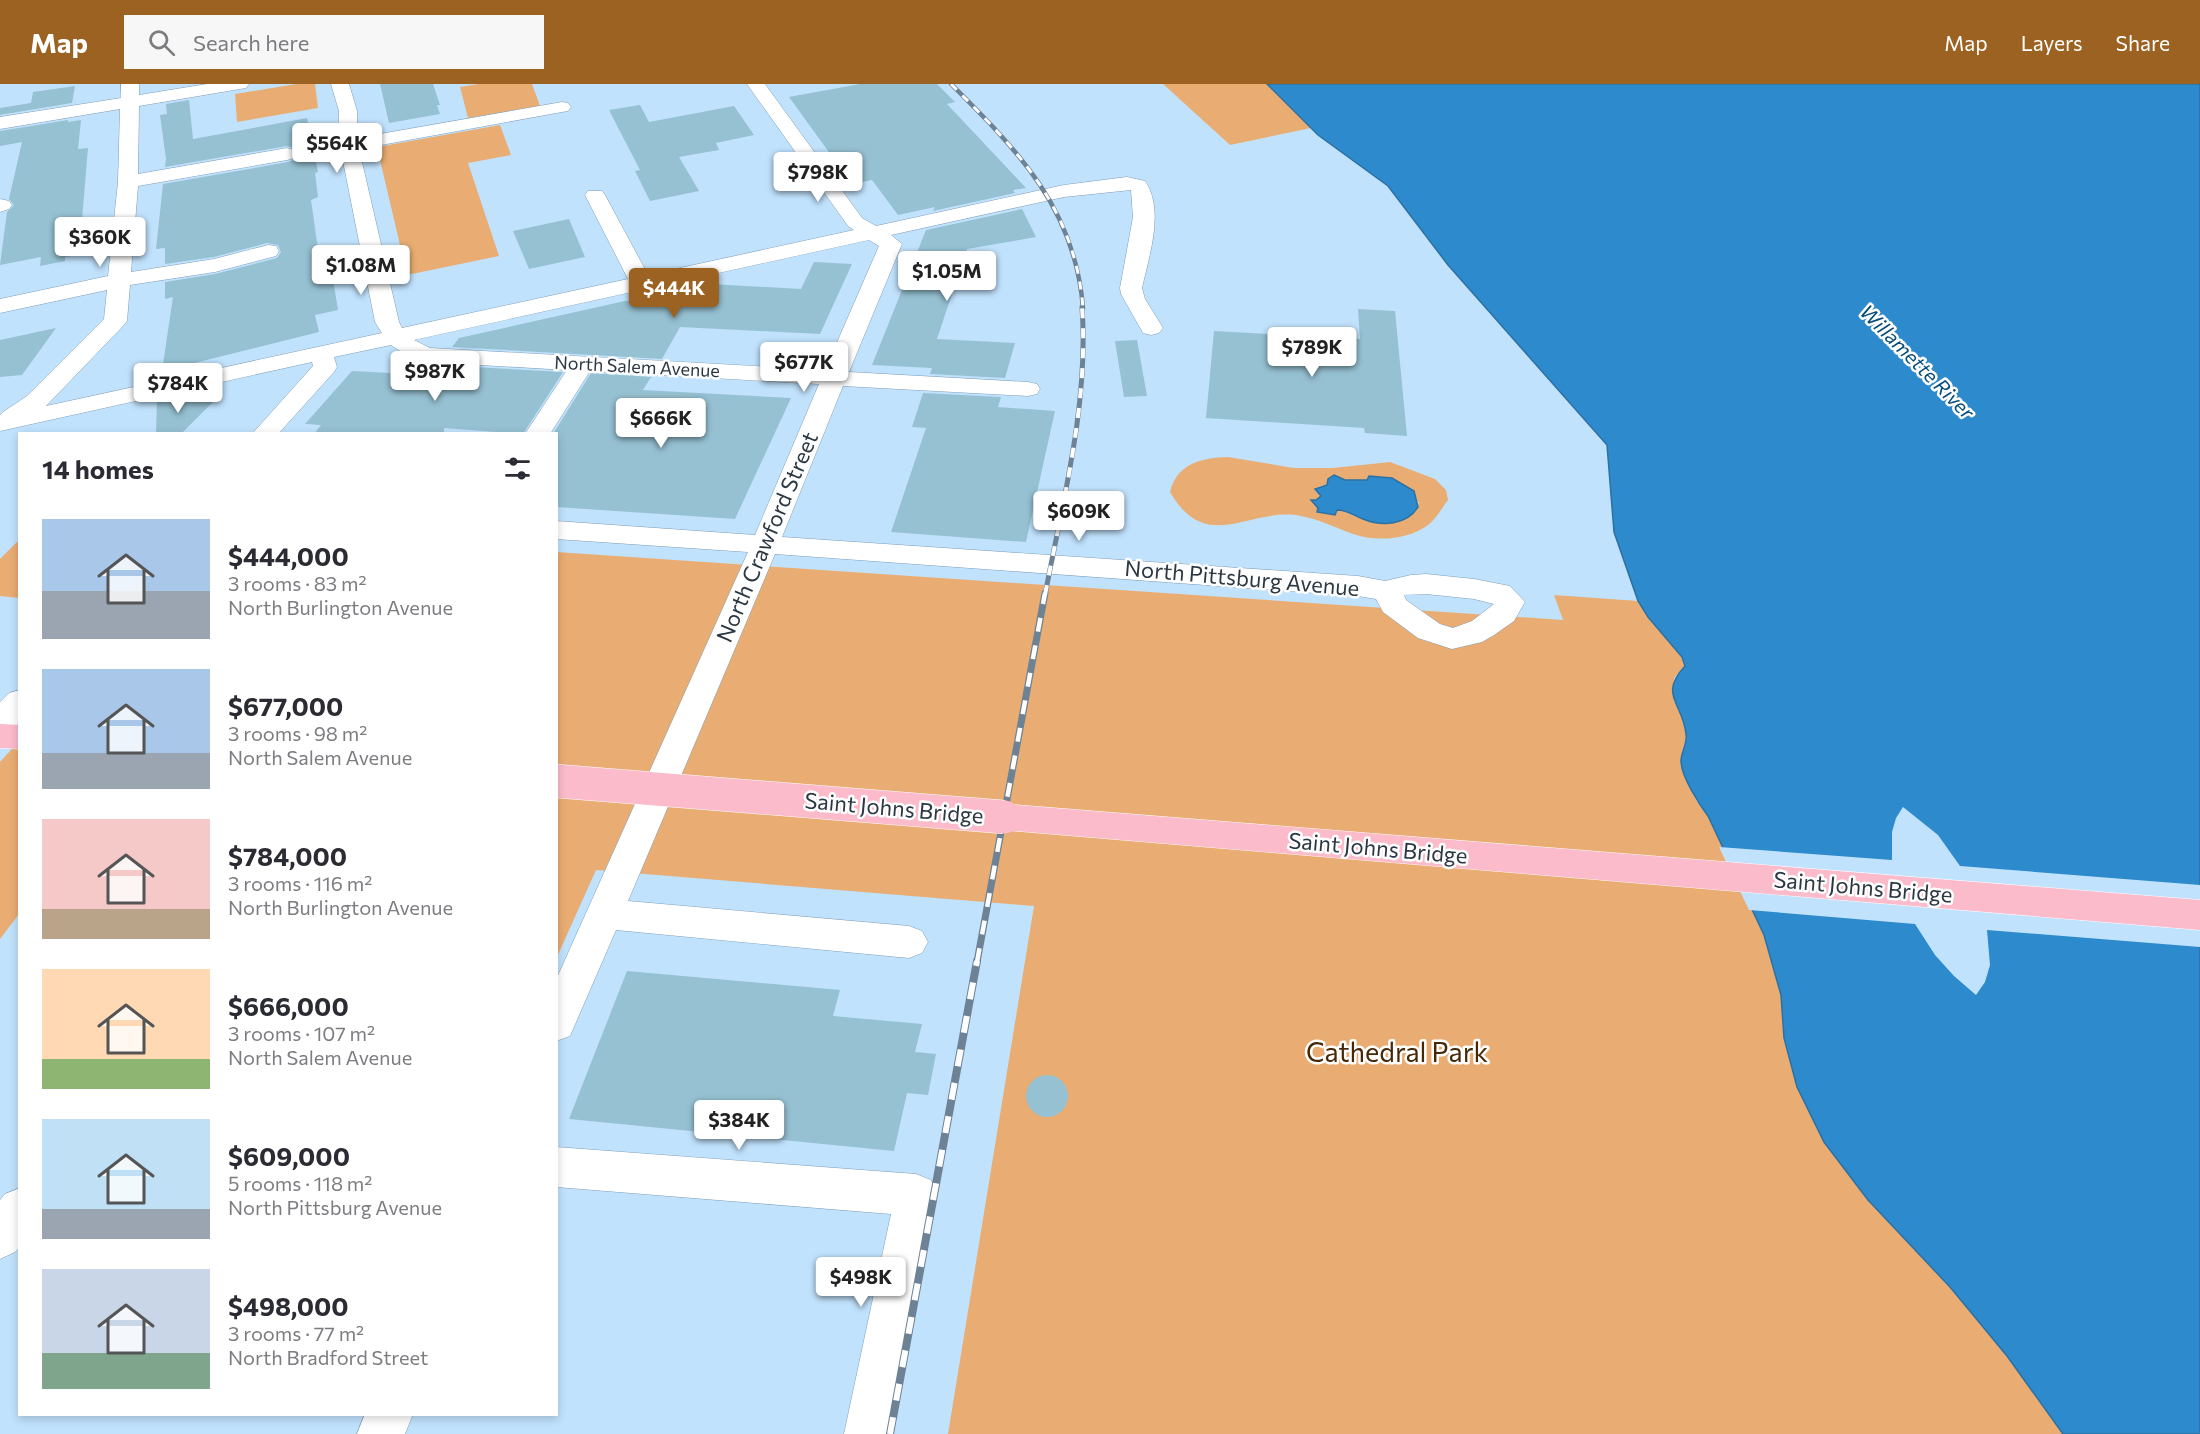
<!DOCTYPE html>
<meta charset="utf-8">
<style>
body{margin:0;font-family:Commissioner,sans-serif;background:#f7f7f7;color:#2b2b33;height:100vh;display:flex;flex-direction:column;font-size:22px;white-space:nowrap}
*{box-sizing:border-box;margin:0}
p{font-size:20px;color:#7c7c81}
.icon{flex:none;width:33px;height:33px;fill:none;stroke:currentColor;stroke-width:2;stroke-linecap:round;stroke-linejoin:round}
.map{position:relative;flex:1;overflow:hidden}
.sheet{position:absolute;left:18px;top:348px;width:540px;height:984px;display:flex;flex-direction:column;background:#fff;border-radius:0px;box-shadow:0 3px 9px #0003}
.sheet>*{flex:none}
.price{position:absolute;translate:-50% -51px;padding:0 14px;border-radius:6px;background:#fff;color:#222;font-size:20px;line-height:39px;filter:drop-shadow(0 2px 3px #0008)}
.price::after{content:'';position:absolute;left:50%;top:36px;width:18px;height:14px;margin-left:-9px;background:inherit;clip-path:polygon(0 0,100% 0,50% 100%)}
.price.current{background:#9c6221;color:#fff}
ul{padding:0;list-style:none}
li{display:flex;align-items:center;gap:18px;height:150px;padding:0 24px}
li span{display:grid;place-items:center;flex:none;width:168px;height:120px;border-radius:0px;color:#555}
li>.icon{margin-inline-start:auto}
span .icon{width:72px;height:72px;fill:#fffc;stroke-width:1}
li b{font-size:26px}
h2{display:flex;justify-content:space-between;align-items:center;height:72px;padding:0 24px;font-size:26px}
header{display:flex;align-items:center;gap:36px;box-sizing:border-box;height:84px;padding:0 30px;background:#9c6221;color:#fff}
header strong{font-size:28px}
nav{display:flex;gap:33px;margin-inline-start:auto;font-size:21px}
.search{width:420px;height:54px;background:#f7f7f7;display:flex;align-items:center;gap:15px;box-sizing:border-box;padding:0 21px;border-radius:0px;color:#7c7c81;font-size:22px}
.map>svg:first-child{display:block}
.green{fill:#e9ad73;fill-rule:evenodd}
.water{fill:#2d8acc;stroke:#2c71a3;stroke-width:1.5}
.pier{fill:#c1e2fd}
.building{fill:#96c1d2}
.lines{fill:none;stroke-linecap:round;stroke-linejoin:round}
.minor-casing{stroke:#7e9db7;stroke-width:1}
.major-casing{stroke:#fff;stroke-width:1}
.minor{fill:#fff;fill-rule:evenodd}
.major{fill:#fbbbcb;fill-rule:evenodd}
.rail-far3-casing{stroke:#6d8294;stroke-width:4.5}
.rail-far2-casing{stroke:#6d8294;stroke-width:5}
.rail-far1-casing{stroke:#6d8294;stroke-width:7}
.rail-casing{stroke:#6d8294;stroke-width:8}
.rail-far3{stroke:#fefefe;stroke-width:3;stroke-dasharray:8;stroke-linecap:butt}
.rail-far2{stroke:#fefefe;stroke-width:4;stroke-dasharray:10;stroke-linecap:butt}
.rail-far1{stroke:#fefefe;stroke-width:4.5;stroke-dasharray:14;stroke-linecap:butt}
.rail{stroke:#fefefe;stroke-width:6;stroke-dasharray:17;stroke-linecap:butt}
.major-bridge-casing{stroke:#fff;stroke-width:34;stroke-linecap:butt}
.major-bridge{stroke:#fbbbcb;stroke-width:33}
.labels{text-anchor:middle;stroke-width:5;stroke-linejoin:round;paint-order:stroke}
.far-street-label{font-size:18px;fill:#2b3742;stroke:#fefefe}
.far-water-label{font-size:20px;font-style:italic;fill:#064d79;stroke:#fefefe}
.street-label{font-size:22px;fill:#2b3742;stroke:#fefefe}
.near-park-label{font-size:27px;fill:#462806;stroke:#fefefe}
</style>
<header>
<strong>Map</strong>
<div class="search"><svg class="icon" aria-label="search" viewBox="0 0 24 24"><circle cx="10" cy="10" r="6"/><path d="M15 15l6 6"/></svg>Search here</div>
<nav><a>Map</a><a>Layers</a><a>Share</a></nav>
</header>
<div class="map">
<svg width="2200" height="1350" viewBox="0 0 2200 1350">
<rect width="100%" height="100%" fill="#c1e2fd"/>
<!-- green -->
<g class="green">
<path d="M296,0H315L318,24L237,38L235,10Z"/>
<path d="M478,0H532L540,22L468,34L460,3Z"/>
<path d="M1163,0H1267L1311,44L1230,61Z"/>
<path d="M500,41L511,71L468,79L499,172L407,191L377,63Z"/>
<path d="M1228,373L1294,384H1333L1390,378L1435,395L1446,406L1448,416C1442,424 1436,435 1428,441C1408,456 1376,458 1353,450C1336,444 1319,435 1301,432C1249,422 1207,472 1170,408C1177,379 1202,374 1228,373ZM1336,391L1345,396H1367L1369,393L1419,418L1415,428L1357,433L1340,426L1336,428V431L1324,429L1312,415L1316,416L1321,413L1315,406L1320,402L1327,401L1328,395Z"/>
<path d="M19,456V514L0,512V475Z"/>
<path d="M556,468L1563,536L1554,511L1638,517L1648,533L1683,573L1685,582L1674,594V617L1682,632L1687,652L1681,678L1696,716L1708,732L1764,851L1781,911L1784,954L1868,1116L1950,1203L2007,1272L2063,1350H948L1034,822L596,786L557,873Z"/>
<path d="M19,657V830L0,855V678Z"/>
</g>
<!-- water -->
<g class="water">
<path d="M1267,0H2200V1350H2063L2007,1272L1950,1203L1868,1116L1824,1058L1797,1003L1784,954L1781,911L1764,851L1708,732C1699,720 1681,692 1681,677C1681,668 1688,659 1686,650C1683,619 1658,611 1685,582L1682,573L1648,533L1638,517L1614,448L1607,361L1448,181L1388,102L1318,51Z"/>
<path d="M1334,391L1345,396H1367L1369,392L1392,394L1414,407L1418,423C1407,441 1382,443 1363,435C1353,431 1347,426 1337,426L1335,431L1317,428L1318,424L1311,416H1316L1321,412L1315,405L1327,401L1328,395Z"/>
</g>
<!-- pier -->
<path class="pier" d="M1903,723L1938,751L1960,782L2200,801V863L1987,846L1990,881L1985,898L1976,911L1954,892L1935,871L1915,840L1749,826L1719,763L1892,776V748L1896,734Z"/>
<!-- building -->
<g class="building">
<path d="M380,0H433L440,21H437L440,30L389,39Z"/>
<path d="M860,0H937L955,18L947,20L1026,104L1013,106L1015,109L933,127L935,123L898,131L872,96L852,100L789,13Z"/>
<path d="M75,2L72,19L0,31V24L31,19L33,8Z"/>
<path d="M189,16L193,55L307,34L318,88L315,89L318,113L311,116L319,172L329,170L338,226L315,231L319,248L162,287L173,213L165,215V198L215,190L277,174L281,168L278,161L267,159L214,173L165,180V164L156,165L163,100L288,78L296,75L299,70L295,64L287,62L165,83L166,75L160,31L167,30L166,20Z"/>
<path d="M640,21L649,38L734,22L754,51L716,59L719,66L679,73L699,107L650,117L635,87L640,86L609,26Z"/>
<path d="M68,36V38L81,36L78,65L88,64L81,147L76,171L65,173V177L40,182L41,173L0,181L7,128L14,121L9,115L22,58L0,62V47Z"/>
<path d="M1022,125L1036,153L967,165L937,255L1015,259L1005,294L930,290L932,284L872,281L926,146Z"/>
<path d="M569,135L585,173L529,185L513,147Z"/>
<path d="M814,178L852,180L820,250L680,243L662,275L452,263L459,254L625,217L698,221L710,200L801,205Z"/>
<path d="M1358,225L1395,227L1407,352L1365,349L1364,344L1206,334L1214,247L1360,255Z"/>
<path d="M56,244L22,291L0,293V256Z"/>
<path d="M1137,256L1147,312L1124,313L1115,257Z"/>
<path d="M438,281L563,288L523,350L444,344V350H314L321,341L305,340L352,287L431,291Z"/>
<path d="M591,289L651,293L643,306L791,314L735,435L556,423V350H553Z"/>
<path d="M923,309L1001,313L998,323L1055,327L1026,458L891,448L926,344L912,343Z"/>
<path d="M166,313L215,316L181,350H156L157,315Z"/>
<path d="M627,887L840,906L833,932L922,940L915,968L936,970L928,1011L907,1009L894,1067L569,1035Z"/>
<circle cx="1047" cy="1012" r="21"/>
</g>
<g class="lines">
<!-- minor casing -->
<g class="minor-casing">
<g id="minor">
<path d="M121,0H139V11L207,0H249L246,4L240,5L139,22L138,90L287,64L294,66L297,70L294,74L287,76L138,102L131,188L214,175L268,161L276,162L279,167L276,172L215,188L130,201L127,237L123,242L46,322L382,249L375,238L338,52L339,27L331,0H349L357,27V54L562,18L568,19L571,23L568,27L562,28L359,65L399,238L402,244L628,195L585,111L588,107H602L605,111L648,191L854,146L848,142L747,0H765L862,134L876,142L1064,101L1127,93L1145,97C1165,126 1149,172 1142,204L1145,215L1163,244L1159,249L1151,251L1143,249L1121,210L1120,204L1133,133L1131,106L1064,113L891,151L902,160L849,288L1028,298L1037,300L1040,305L1037,310L1028,312L843,302L782,453L1358,492L1385,497L1411,491L1426,490L1474,495L1510,502L1525,518L1514,537L1494,551L1482,558L1452,565L1418,554L1383,528L1376,515L1358,512L775,470L628,817L909,842L922,847L928,858L922,869L909,874L616,846L570,952L556,957V896L748,468L556,455V437L755,451L819,300L590,287L550,350H525L567,286L428,278L406,271L391,261L334,273L337,283L334,288L278,350H252L313,282L312,278L0,347V331L3,328L27,312L104,235L107,206L0,229V215L108,192L118,98L120,25L0,45V33L121,14ZM869,156L879,162L825,286L430,264L414,256ZM1426,510L1474,515L1494,520L1472,537L1453,544L1440,540L1406,516L1404,511Z"/>
<path d="M0,115L9,117L12,121L9,125L0,128Z"/>
<path d="M20,606V638L11,646L0,650V618L9,609Z"/>
<path d="M556,1063L916,1090L931,1096L937,1111L892,1350H844L891,1130L556,1103Z"/>
<path d="M20,1104V1163L15,1168L0,1175V1116L5,1110Z"/>
<path d="M365,1330H413L405,1350H357Z"/>
</g>
</g>
<!-- major casing -->
<g class="major-casing">
<g id="major">
<path d="M0,640L20,641V665L0,664Z"/>
<path d="M1004,720L2200,816V846L1004,746L992,743L987,733L992,723Z"/>
</g>
</g>
<!-- minor -->
<use href="#minor" class="minor"/>
<!-- major -->
<use href="#major" class="major"/>
<!-- rail-far3 casing -->
<g class="rail-far3-casing">
<path id="rail-far3" d="M951,0C1018,67 1075,124 1083,224"/>
</g>
<!-- rail-far2 casing -->
<g class="rail-far2-casing">
<path id="rail-far2" d="M1045,511C1063,416 1089,319 1082,223"/>
</g>
<!-- rail-far1 casing -->
<g class="rail-far1-casing">
<path id="rail-far1" d="M977,878L1045,509"/>
</g>
<!-- rail casing -->
<g class="rail-casing">
<path id="rail" d="M890,1350L977,877"/>
</g>
<!-- rail-far3 -->
<use href="#rail-far3" class="rail-far3"/>
<!-- rail-far2 -->
<use href="#rail-far2" class="rail-far2"/>
<!-- rail-far1 -->
<use href="#rail-far1" class="rail-far1"/>
<!-- rail -->
<use href="#rail" class="rail"/>
<!-- major-bridge casing -->
<g class="major-bridge-casing">
<path id="major-bridge" d="M556,697L1004,733"/>
</g>
<!-- major-bridge -->
<use href="#major-bridge" class="major-bridge"/>
</g>
<g class="labels">
<!-- far-street labels -->
<g class="far-street-label">
<text transform="translate(637 283) rotate(3)" y="6">North Salem Avenue</text>
</g>
<!-- far-water labels -->
<g class="far-water-label">
<text transform="translate(1917 278) rotate(45)" y="7">Willamette River</text>
</g>
<!-- street labels -->
<g class="street-label">
<text transform="translate(767 453) rotate(-67)" y="8">North Crawford Street</text>
<text transform="translate(1242 494) rotate(5)" y="8">North Pittsburg Avenue</text>
<text transform="translate(894 724) rotate(5)" y="8">Saint Johns Bridge</text>
<text transform="translate(1378 764) rotate(5)" y="8">Saint Johns Bridge</text>
<text transform="translate(1863 803) rotate(5)" y="8">Saint Johns Bridge</text>
</g>
<!-- near-park labels -->
<g class="near-park-label">
<text x="1397" y="978">Cathedral Park</text>
</g>
</g>
</svg>
<b class="price" style="left:337px;top:90px">$564K</b>
<b class="price" style="left:818px;top:119px">$798K</b>
<b class="price" style="left:100px;top:184px">$360K</b>
<b class="price" style="left:361px;top:212px">$1.08M</b>
<b class="price" style="left:947px;top:218px">$1.05M</b>
<b class="price current" style="left:674px;top:235px">$444K</b>
<b class="price" style="left:1312px;top:294px">$789K</b>
<b class="price" style="left:804px;top:309px">$677K</b>
<b class="price" style="left:435px;top:318px">$987K</b>
<b class="price" style="left:178px;top:330px">$784K</b>
<b class="price" style="left:661px;top:365px">$666K</b>
<b class="price" style="left:1079px;top:458px">$609K</b>
<b class="price" style="left:739px;top:1067px">$384K</b>
<b class="price" style="left:861px;top:1224px">$498K</b>
<section class="sheet">
<h2>14 homes<svg class="icon" aria-label="filters" viewBox="0 0 24 24"><path d="M4 7h16M4 17h16"/><circle cx="9" cy="7" r="2"/><circle cx="15" cy="17" r="2"/></svg></h2>
<ul>
<li><span style="background:linear-gradient(#a9c7e8 60%,#9aa5b1 0)"><svg class="icon" aria-label="home" viewBox="0 0 24 24"><path d="M3 11l9-7 9 7M6 9v11h12V9"/></svg></span><div><b>$444,000</b><p>3 rooms · 83 m²</p><p>North Burlington Avenue</p></div></li>
<li><span style="background:linear-gradient(#a9c7e8 70%,#9aa5b1 0)"><svg class="icon" aria-label="home" viewBox="0 0 24 24"><path d="M3 11l9-7 9 7M6 9v11h12V9"/></svg></span><div><b>$677,000</b><p>3 rooms · 98 m²</p><p>North Salem Avenue</p></div></li>
<li><span style="background:linear-gradient(#f6c9c9 75%,#b9a48a 0)"><svg class="icon" aria-label="home" viewBox="0 0 24 24"><path d="M3 11l9-7 9 7M6 9v11h12V9"/></svg></span><div><b>$784,000</b><p>3 rooms · 116 m²</p><p>North Burlington Avenue</p></div></li>
<li><span style="background:linear-gradient(#ffd9b3 75%,#8fb573 0)"><svg class="icon" aria-label="home" viewBox="0 0 24 24"><path d="M3 11l9-7 9 7M6 9v11h12V9"/></svg></span><div><b>$666,000</b><p>3 rooms · 107 m²</p><p>North Salem Avenue</p></div></li>
<li><span style="background:linear-gradient(#bfe0f5 75%,#9aa5b1 0)"><svg class="icon" aria-label="home" viewBox="0 0 24 24"><path d="M3 11l9-7 9 7M6 9v11h12V9"/></svg></span><div><b>$609,000</b><p>5 rooms · 118 m²</p><p>North Pittsburg Avenue</p></div></li>
<li><span style="background:linear-gradient(#c9d6e8 70%,#7fa58c 0)"><svg class="icon" aria-label="home" viewBox="0 0 24 24"><path d="M3 11l9-7 9 7M6 9v11h12V9"/></svg></span><div><b>$498,000</b><p>3 rooms · 77 m²</p><p>North Bradford Street</p></div></li>
</ul>
</section>
</div>
